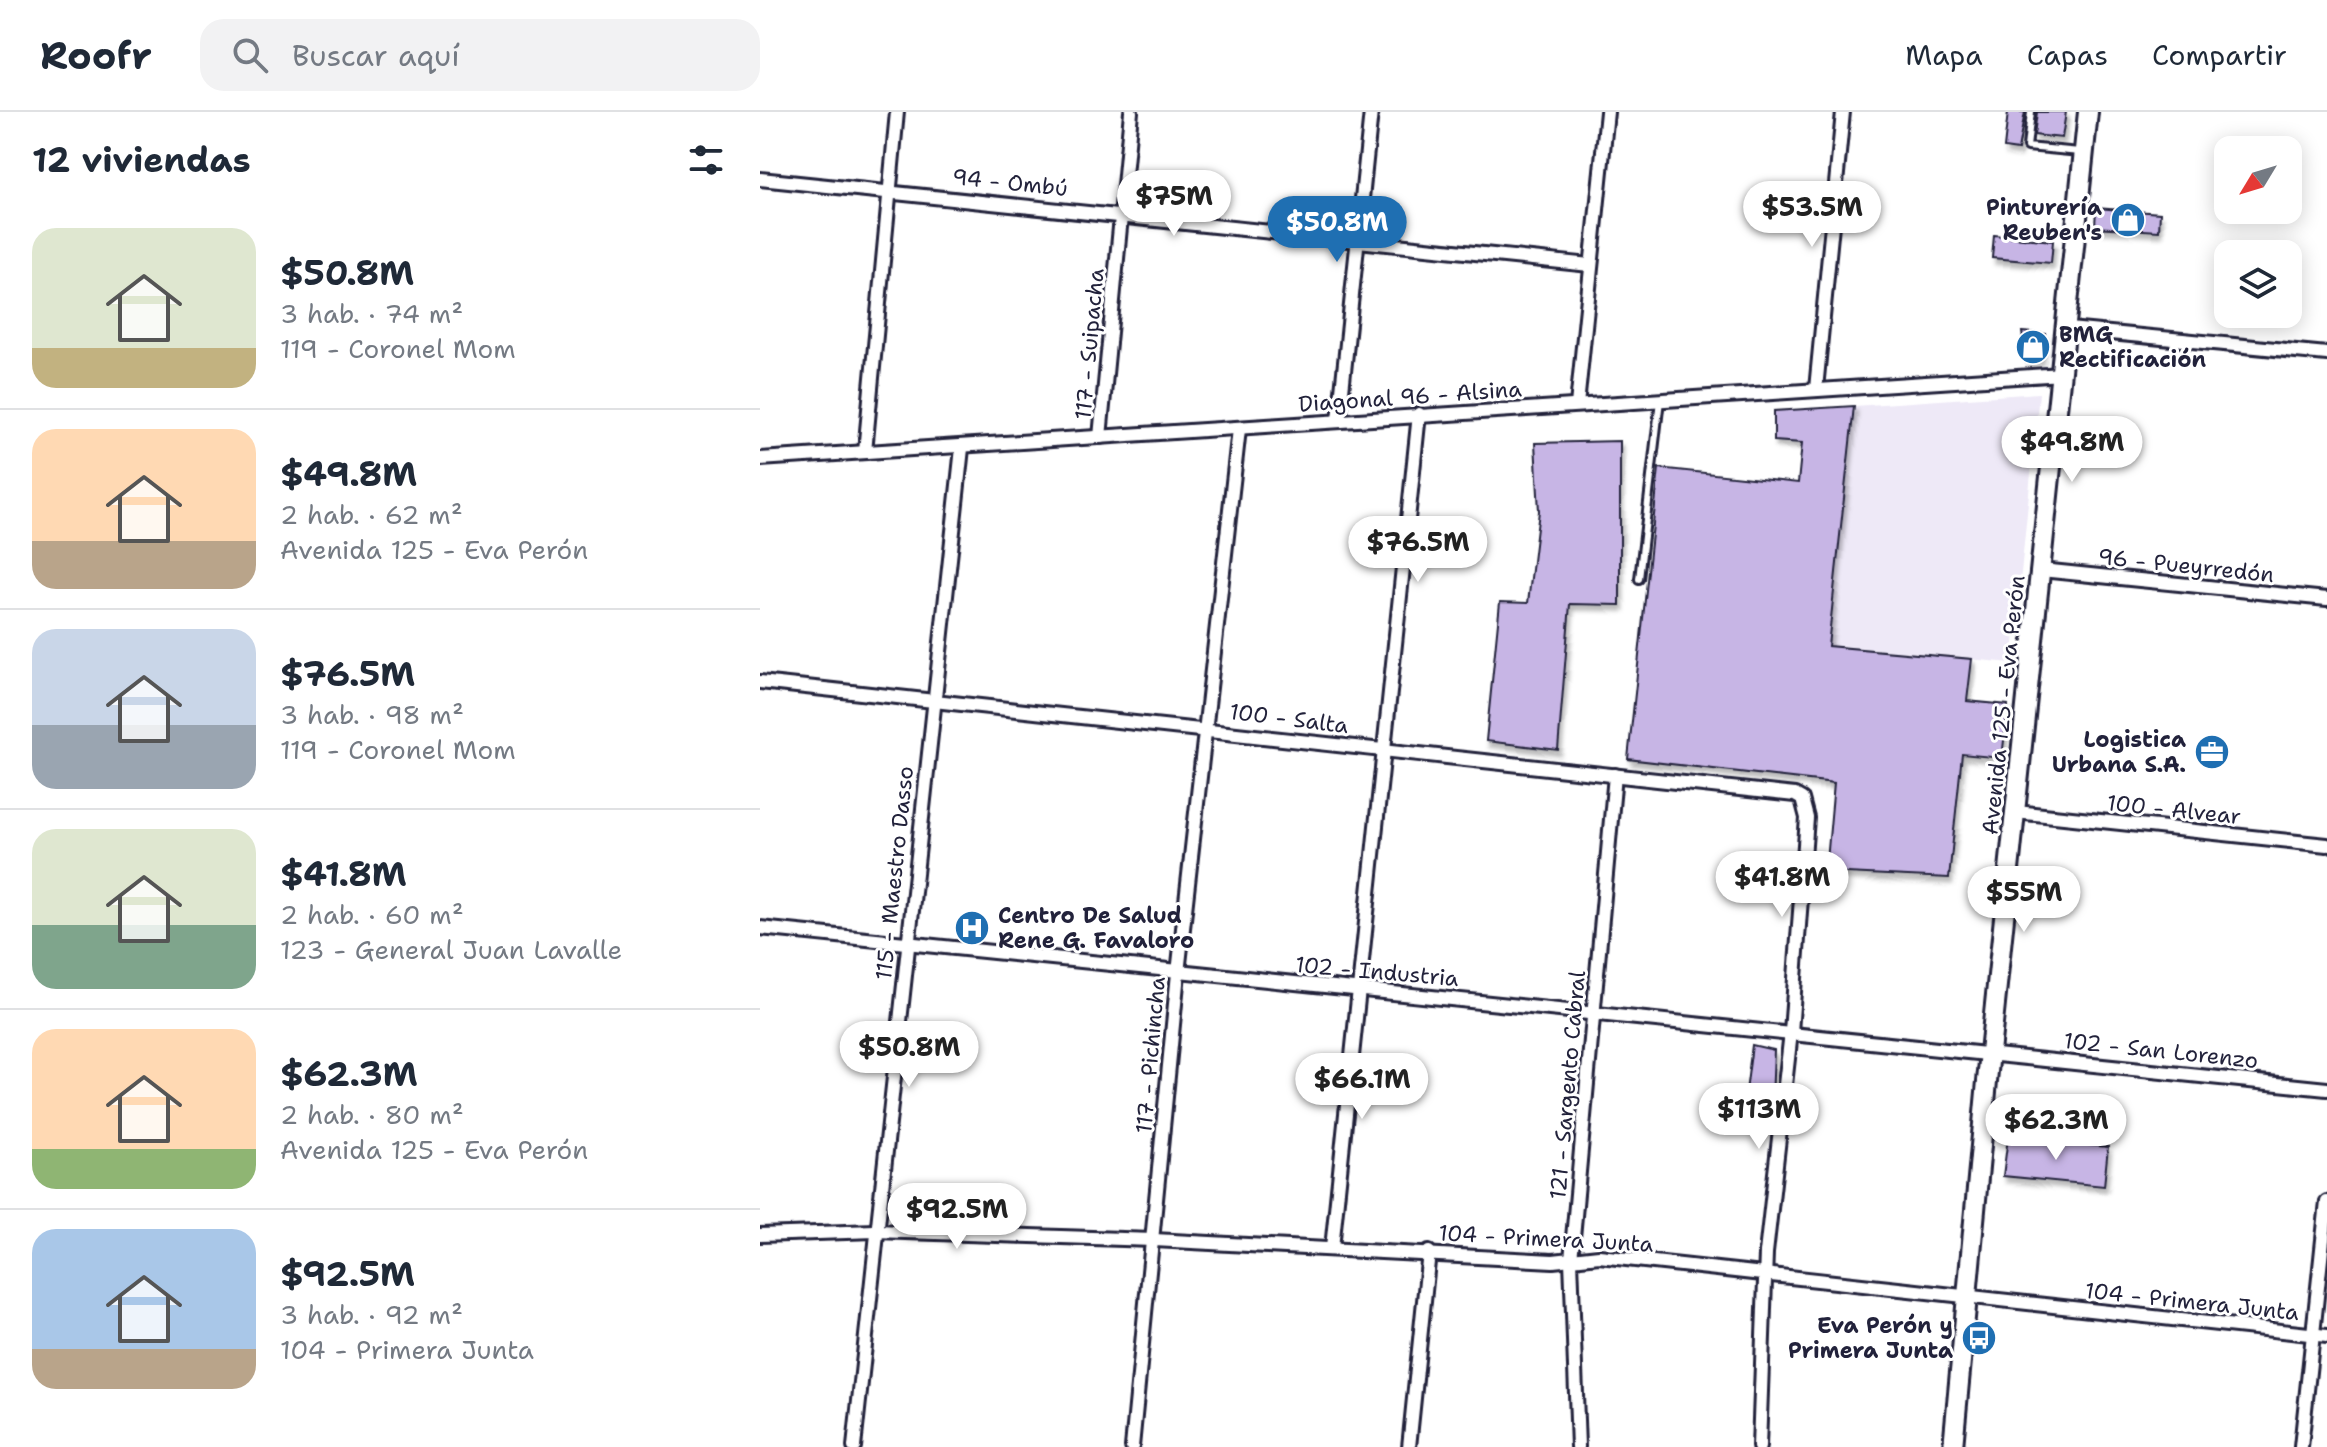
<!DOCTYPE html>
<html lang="es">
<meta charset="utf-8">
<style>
body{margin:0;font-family:"Shantell Sans",sans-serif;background:#f2f2f3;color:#1f2937;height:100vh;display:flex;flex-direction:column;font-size:30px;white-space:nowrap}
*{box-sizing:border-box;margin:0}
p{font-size:26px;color:#747a83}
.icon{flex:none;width:44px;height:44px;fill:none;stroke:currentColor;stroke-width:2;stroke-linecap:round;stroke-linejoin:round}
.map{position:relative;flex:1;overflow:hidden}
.details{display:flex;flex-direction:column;background:#fff;width:760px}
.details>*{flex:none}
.needle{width:52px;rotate:232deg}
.tools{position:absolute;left:1454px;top:24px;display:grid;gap:16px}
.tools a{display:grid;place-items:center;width:88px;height:88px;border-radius:16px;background:#fff;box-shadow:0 4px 20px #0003;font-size:40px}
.price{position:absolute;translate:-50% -68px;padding:0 18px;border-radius:28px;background:#fff;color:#222;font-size:26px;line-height:52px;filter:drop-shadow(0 2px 4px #0008)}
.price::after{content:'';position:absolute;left:50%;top:48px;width:24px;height:18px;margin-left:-12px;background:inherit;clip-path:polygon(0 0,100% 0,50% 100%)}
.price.on{background:#1f6fb2;color:#fff}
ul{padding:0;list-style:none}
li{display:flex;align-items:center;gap:24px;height:200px;padding:0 32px}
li+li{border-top:2px solid #e0e1e3}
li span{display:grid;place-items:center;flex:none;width:224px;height:160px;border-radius:24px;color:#555}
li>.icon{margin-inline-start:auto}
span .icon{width:96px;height:96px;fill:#fffc;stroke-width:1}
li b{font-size:34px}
h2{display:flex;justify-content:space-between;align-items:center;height:96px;padding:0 32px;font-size:34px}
header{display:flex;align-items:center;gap:48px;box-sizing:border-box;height:112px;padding:0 40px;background:#fff;border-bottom:2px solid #e0e1e3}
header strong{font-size:38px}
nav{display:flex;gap:44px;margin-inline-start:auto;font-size:28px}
.search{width:560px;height:72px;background:#f2f2f3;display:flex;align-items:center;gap:20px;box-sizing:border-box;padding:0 28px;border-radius:24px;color:#747a83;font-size:30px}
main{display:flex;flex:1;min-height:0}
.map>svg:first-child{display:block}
.built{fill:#eee9f7}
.building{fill:#c7b5e5;stroke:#22223b;stroke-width:2;filter:url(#shadow)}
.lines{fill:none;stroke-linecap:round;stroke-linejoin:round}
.lane-casing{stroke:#22223b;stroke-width:12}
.street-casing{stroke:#22223b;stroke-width:18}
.secondary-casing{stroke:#22223b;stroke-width:24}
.lane{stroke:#fff;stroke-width:6}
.street{stroke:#fff;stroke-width:12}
.secondary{stroke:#fff;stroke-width:18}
.labels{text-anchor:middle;stroke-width:6;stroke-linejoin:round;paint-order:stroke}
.street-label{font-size:22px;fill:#22223b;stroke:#fff}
.poi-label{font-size:22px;font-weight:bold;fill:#22223b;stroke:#fff;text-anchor:end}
</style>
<header>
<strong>Roofr</strong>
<div class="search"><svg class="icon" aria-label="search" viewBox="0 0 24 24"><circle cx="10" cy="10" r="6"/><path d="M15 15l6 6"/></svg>Buscar aquí</div>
<nav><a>Mapa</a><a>Capas</a><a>Compartir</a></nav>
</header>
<main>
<section class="details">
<h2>12 viviendas<svg class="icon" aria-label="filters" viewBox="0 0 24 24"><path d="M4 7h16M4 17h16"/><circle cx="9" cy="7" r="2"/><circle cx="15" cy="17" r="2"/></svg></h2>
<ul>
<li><span style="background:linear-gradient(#dfe7d0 75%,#c2b280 0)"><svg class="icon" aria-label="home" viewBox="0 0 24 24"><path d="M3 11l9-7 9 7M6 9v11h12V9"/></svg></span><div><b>$50.8M</b><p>3 hab. · 74 m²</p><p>119 - Coronel Mom</p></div></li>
<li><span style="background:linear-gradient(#ffd9b3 70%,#b9a48a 0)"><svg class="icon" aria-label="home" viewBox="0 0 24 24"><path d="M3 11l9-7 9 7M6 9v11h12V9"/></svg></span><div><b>$49.8M</b><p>2 hab. · 62 m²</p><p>Avenida 125 - Eva Perón</p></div></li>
<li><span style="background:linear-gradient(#c9d6e8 60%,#9aa5b1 0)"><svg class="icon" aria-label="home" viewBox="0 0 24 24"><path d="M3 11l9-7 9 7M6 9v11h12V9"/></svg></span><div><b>$76.5M</b><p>3 hab. · 98 m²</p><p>119 - Coronel Mom</p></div></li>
<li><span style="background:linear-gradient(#dfe7d0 60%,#7fa58c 0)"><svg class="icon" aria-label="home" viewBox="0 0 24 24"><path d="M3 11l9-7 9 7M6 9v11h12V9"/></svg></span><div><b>$41.8M</b><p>2 hab. · 60 m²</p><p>123 - General Juan Lavalle</p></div></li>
<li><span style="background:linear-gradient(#ffd9b3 75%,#8fb573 0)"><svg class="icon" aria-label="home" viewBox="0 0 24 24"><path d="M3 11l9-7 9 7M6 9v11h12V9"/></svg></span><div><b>$62.3M</b><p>2 hab. · 80 m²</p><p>Avenida 125 - Eva Perón</p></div></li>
<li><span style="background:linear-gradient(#a9c7e8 75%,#b9a48a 0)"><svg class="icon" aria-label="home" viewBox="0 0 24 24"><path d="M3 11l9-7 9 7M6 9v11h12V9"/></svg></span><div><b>$92.5M</b><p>3 hab. · 92 m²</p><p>104 - Primera Junta</p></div></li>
</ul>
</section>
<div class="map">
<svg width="1567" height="1335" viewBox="0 0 1567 1335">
<defs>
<filter id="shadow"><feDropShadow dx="3" dy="5.5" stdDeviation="2" flood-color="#0004"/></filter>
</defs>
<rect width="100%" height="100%" fill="#fff"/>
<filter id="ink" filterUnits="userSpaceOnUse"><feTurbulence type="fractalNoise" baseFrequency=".0125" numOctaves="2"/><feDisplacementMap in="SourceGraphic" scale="16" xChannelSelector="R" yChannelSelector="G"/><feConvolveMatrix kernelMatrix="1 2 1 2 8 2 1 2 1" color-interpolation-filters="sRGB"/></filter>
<g filter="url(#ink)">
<!-- built -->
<path class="built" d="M1279,281L1252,551L1068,534L1094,294Z"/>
<!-- building -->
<g class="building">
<path d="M1248,0H1265L1258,38L1244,36Z"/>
<path d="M1277,0H1306L1302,26L1274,23Z"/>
<path d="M1336,96L1400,101L1399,119L1335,115Z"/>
<path d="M1234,123L1293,129L1291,151L1232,146Z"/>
<path d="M1262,220L1285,222L1281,247L1266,250Z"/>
<path d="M1094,294L1068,534L1212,547L1207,589L1248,593L1242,646L1202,642L1189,766L1066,760L1074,671L868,647L899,356L1038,371L1042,331L1014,329V299Z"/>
<path d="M860,329V493L810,492L798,638L726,629L740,490L768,491L779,399L775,331Z"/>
<path d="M992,933L1014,938L1012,989L985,987Z"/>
<path d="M1248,1025L1348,1035L1344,1074L1243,1064Z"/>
</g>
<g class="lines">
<!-- lane casing -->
<g class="lane-casing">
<g id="lane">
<path d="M1271,0L1267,35L1320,40"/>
<path d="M879,467L900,288"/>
</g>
</g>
<!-- street casing -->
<g class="street-casing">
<g id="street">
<path d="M0,67L830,153"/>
<path d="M1309,217L1567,242"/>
<path d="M1056,277L1083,0"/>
<path d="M817,293L847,0"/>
<path d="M579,308L611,0"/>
<path d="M340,325L371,0"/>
<path d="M105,340L137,0"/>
<path d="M0,347L1303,262"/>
<path d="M1281,458L1567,487"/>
<path d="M0,570L1035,683L1042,687L1047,706L1031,920L1006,1141L999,1335"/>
<path d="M1256,700L1567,733"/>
<path d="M0,816L1567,977"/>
<path d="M0,1123L115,1119L394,1128L793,1149L839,1144L1567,1224"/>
<path d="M572,1136L659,302"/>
<path d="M94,1335L202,336"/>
<path d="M372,1335L418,861L479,317"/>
<path d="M649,1335L669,1140"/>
<path d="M818,1335L811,1148L855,663"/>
<path d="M1541,1335L1567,1090"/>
</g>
</g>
<!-- secondary casing -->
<g class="secondary-casing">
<path id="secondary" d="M1193,1335L1227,969L1328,0"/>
</g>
<!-- lane -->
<use href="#lane" class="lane"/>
<!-- street -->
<use href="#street" class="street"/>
<!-- secondary -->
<use href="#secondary" class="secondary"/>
</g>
</g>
<!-- icons -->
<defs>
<g id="shop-disc" transform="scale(1.8)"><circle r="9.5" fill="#1f6fb2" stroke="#fff"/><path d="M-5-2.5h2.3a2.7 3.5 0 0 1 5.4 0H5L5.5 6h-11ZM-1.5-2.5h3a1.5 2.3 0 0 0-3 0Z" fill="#fff"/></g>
<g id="office-disc" transform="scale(1.8)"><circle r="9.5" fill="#1f6fb2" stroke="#fff"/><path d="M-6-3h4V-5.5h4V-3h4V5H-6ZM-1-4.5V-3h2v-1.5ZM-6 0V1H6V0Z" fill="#fff"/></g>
<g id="hospital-disc" transform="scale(1.8)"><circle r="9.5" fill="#1f6fb2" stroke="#fff"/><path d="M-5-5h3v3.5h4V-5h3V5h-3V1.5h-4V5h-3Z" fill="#fff"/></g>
<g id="bus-disc" transform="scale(1.8)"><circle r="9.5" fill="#1f6fb2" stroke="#fff"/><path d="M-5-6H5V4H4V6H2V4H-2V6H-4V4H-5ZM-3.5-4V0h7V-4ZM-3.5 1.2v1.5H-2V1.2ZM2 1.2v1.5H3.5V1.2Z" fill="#fff"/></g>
</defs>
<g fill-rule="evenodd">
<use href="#shop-disc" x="1368" y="108"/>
<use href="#shop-disc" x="1273" y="235"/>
<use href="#office-disc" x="1452" y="640"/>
<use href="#hospital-disc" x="212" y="816"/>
<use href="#bus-disc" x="1219" y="1226"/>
</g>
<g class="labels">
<!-- street labels -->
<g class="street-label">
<text transform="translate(250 70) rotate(6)" y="8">94 - Ombú</text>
<text transform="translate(329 232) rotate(-85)" y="8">117 - Suipacha</text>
<text transform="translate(650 284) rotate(-4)" y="8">Diagonal 96 - Alsina</text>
<text transform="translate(1426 453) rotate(6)" y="8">96 - Pueyrredón</text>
<text transform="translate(1243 593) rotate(-84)" y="8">Avenida 125 - Eva Perón</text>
<text transform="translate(529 606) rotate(7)" y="8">100 - Salta</text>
<text transform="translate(1414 697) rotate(6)" y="8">100 - Alvear</text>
<text transform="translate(134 761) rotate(-84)" y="8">115 - Maestro Dasso</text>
<text transform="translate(617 859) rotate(5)" y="8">102 - Industria</text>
<text transform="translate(1401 938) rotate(6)" y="8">102 - San Lorenzo</text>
<text transform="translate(390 943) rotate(-85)" y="8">117 - Pichincha</text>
<text transform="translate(807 973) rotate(-85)" y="8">121 - Sargento Cabral</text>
<text transform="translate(786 1126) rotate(3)" y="8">104 - Primera Junta</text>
<text transform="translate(1432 1189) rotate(6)" y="8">104 - Primera Junta</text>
</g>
<!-- poi labels -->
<g class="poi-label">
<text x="1342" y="103">Pinturería<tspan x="1342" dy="25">Reuben's</tspan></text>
<text x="1299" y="230" text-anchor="start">BMG<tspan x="1299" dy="25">Rectificación</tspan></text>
<text x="1426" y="635">Logistica<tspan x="1426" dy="25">Urbana S.A.</tspan></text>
<text x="238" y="811" text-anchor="start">Centro De Salud<tspan x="238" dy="25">Rene G. Favaloro</tspan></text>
<text x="1193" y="1221">Eva Perón y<tspan x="1193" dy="25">Primera Junta</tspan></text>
</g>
</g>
</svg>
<div class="tools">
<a><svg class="needle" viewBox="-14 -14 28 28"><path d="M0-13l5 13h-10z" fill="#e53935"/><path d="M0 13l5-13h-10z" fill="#747a83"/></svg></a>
<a><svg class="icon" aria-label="layers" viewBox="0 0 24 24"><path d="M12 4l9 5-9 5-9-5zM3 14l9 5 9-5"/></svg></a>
</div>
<b class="price" style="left:414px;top:126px">$75M</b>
<b class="price" style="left:1052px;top:137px">$53.5M</b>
<b class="price on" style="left:577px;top:152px">$50.8M</b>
<b class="price" style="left:1312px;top:372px">$49.8M</b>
<b class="price" style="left:658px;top:472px">$76.5M</b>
<b class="price" style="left:1022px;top:807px">$41.8M</b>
<b class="price" style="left:1264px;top:822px">$55M</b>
<b class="price" style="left:149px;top:977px">$50.8M</b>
<b class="price" style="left:602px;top:1009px">$66.1M</b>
<b class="price" style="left:999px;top:1039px">$113M</b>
<b class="price" style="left:1296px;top:1050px">$62.3M</b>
<b class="price" style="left:197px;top:1139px">$92.5M</b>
</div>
</main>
